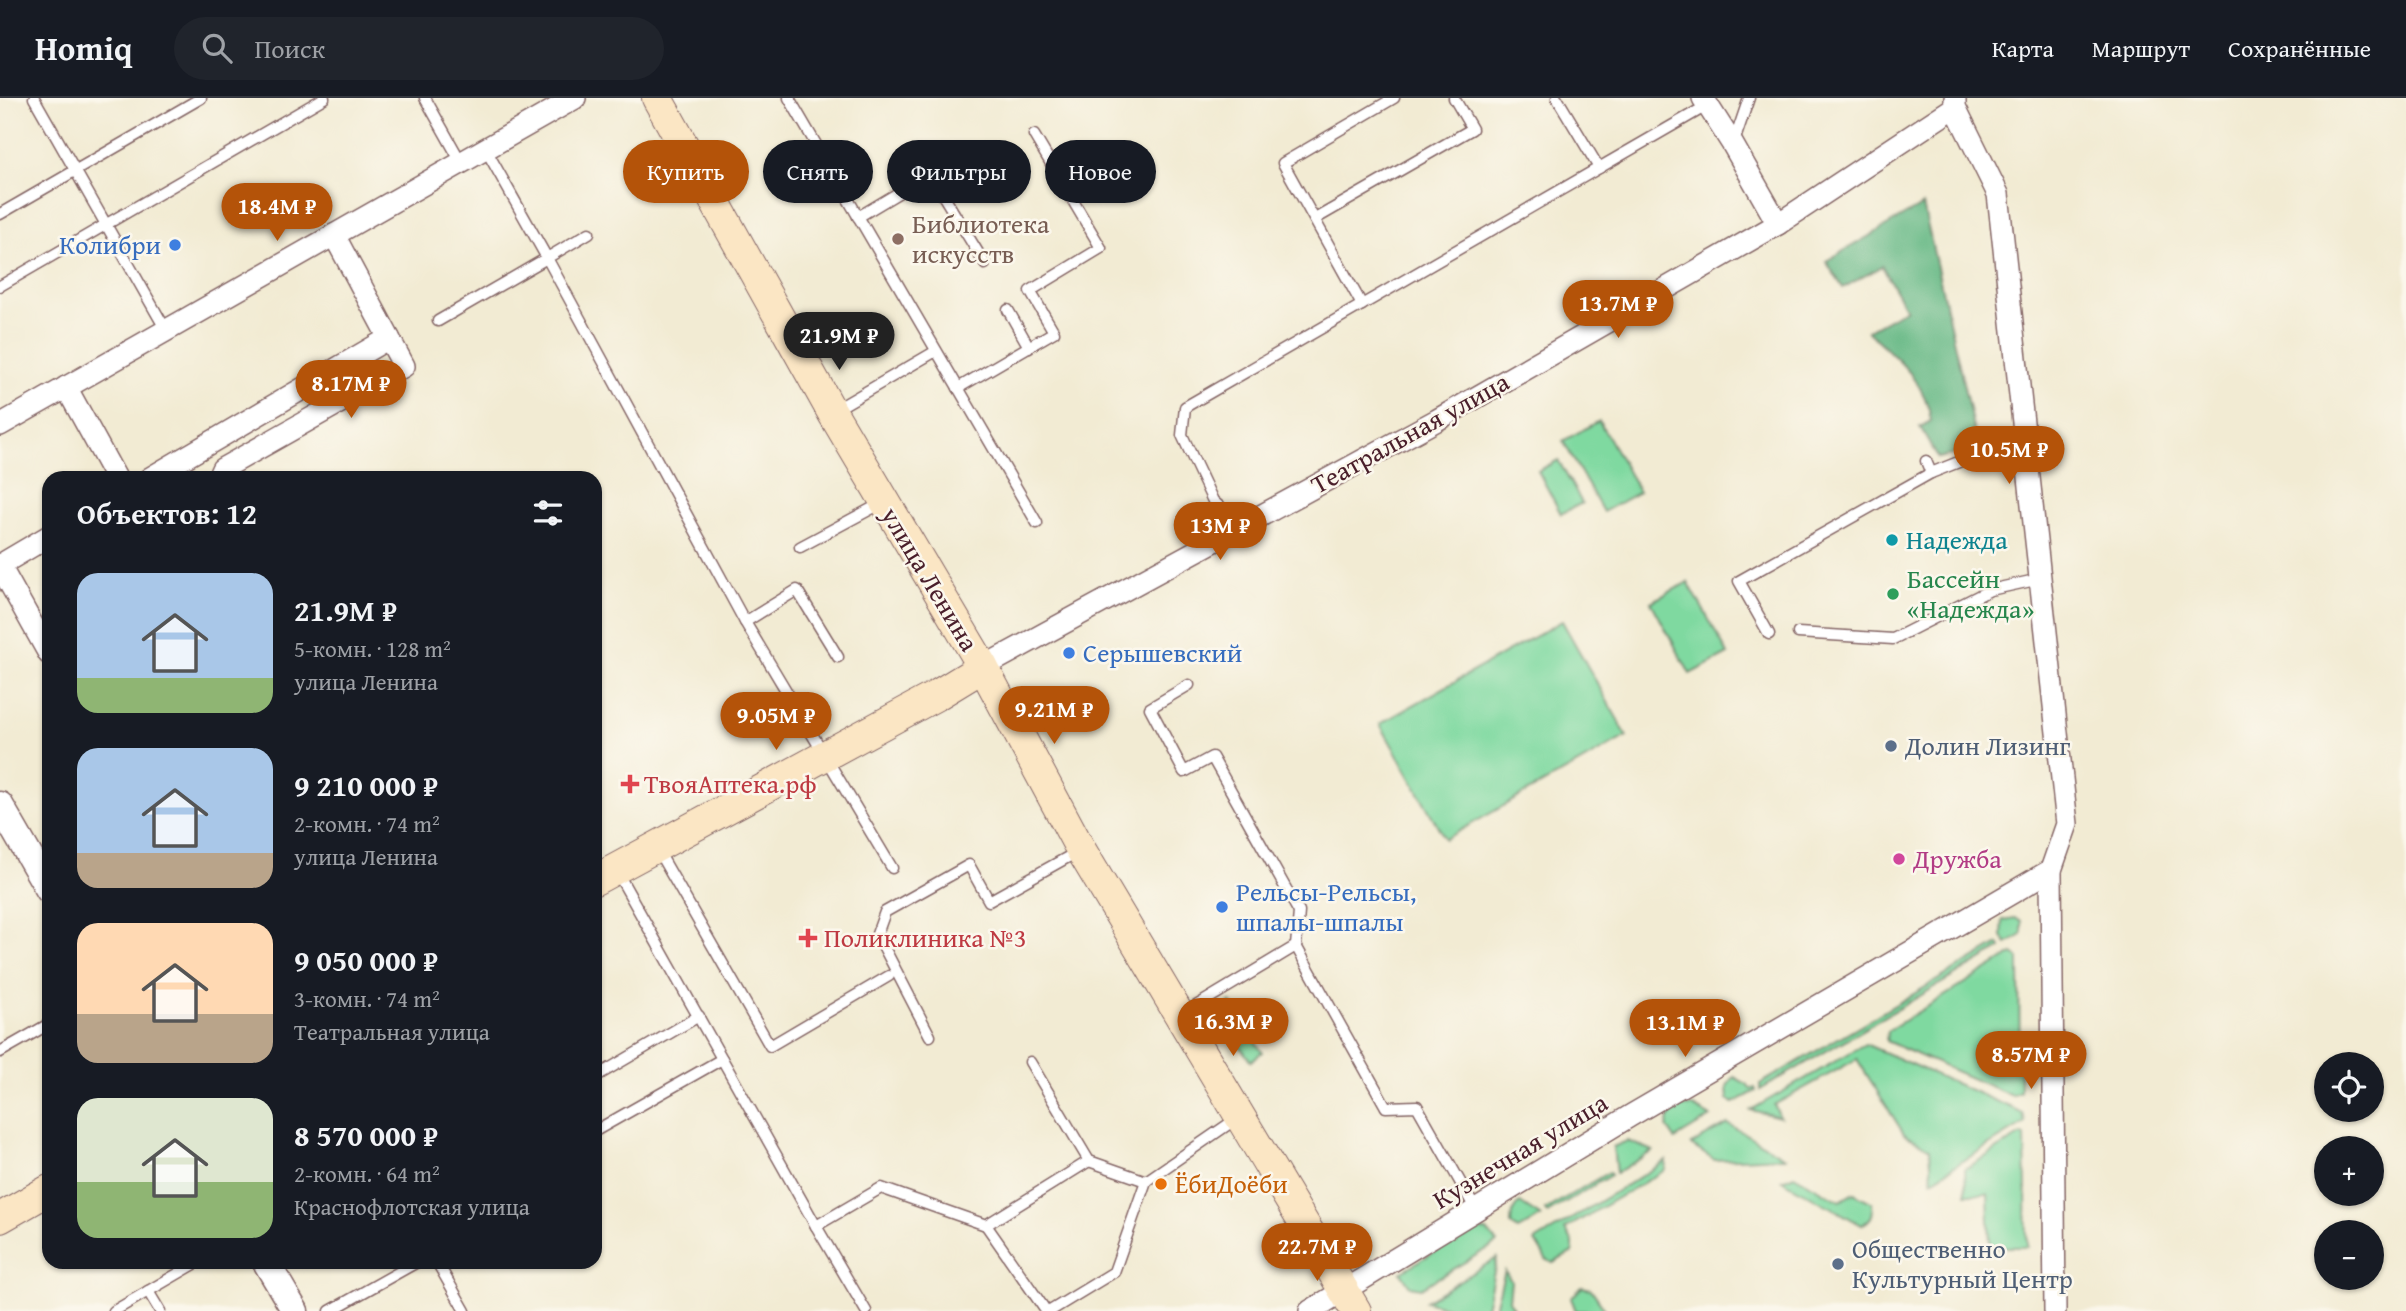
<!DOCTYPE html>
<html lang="ru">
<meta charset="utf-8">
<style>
body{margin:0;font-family:"Gentium Book Plus",serif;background:#20242c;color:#f1f3f6;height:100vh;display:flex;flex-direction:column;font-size:26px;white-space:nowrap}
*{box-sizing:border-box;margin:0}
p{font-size:23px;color:#9ea1a6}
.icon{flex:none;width:38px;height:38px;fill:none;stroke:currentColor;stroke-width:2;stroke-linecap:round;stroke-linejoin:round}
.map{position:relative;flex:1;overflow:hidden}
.details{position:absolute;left:42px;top:373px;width:560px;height:798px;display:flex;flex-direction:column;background:#171b24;border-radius:21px;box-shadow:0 2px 5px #0004}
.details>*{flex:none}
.banner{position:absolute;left:623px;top:42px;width:665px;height:63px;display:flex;gap:14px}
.fabs{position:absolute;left:2314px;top:954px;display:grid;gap:14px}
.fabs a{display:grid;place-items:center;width:70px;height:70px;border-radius:50%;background:#171b24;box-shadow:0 2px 5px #0004;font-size:35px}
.price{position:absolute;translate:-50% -60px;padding:0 16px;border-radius:24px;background:#b45309;color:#fff;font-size:23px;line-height:46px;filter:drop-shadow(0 2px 4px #0008)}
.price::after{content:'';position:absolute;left:50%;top:42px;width:21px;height:16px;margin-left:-10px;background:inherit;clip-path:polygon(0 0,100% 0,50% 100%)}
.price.selected{background:#222;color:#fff}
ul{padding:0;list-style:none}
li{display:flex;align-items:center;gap:21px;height:175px;padding:0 35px}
li span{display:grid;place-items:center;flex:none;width:196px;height:140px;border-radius:21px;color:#555}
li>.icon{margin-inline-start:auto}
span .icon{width:84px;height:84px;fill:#fffc;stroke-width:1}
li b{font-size:30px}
h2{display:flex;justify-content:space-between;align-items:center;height:84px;padding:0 35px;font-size:30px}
.chip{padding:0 24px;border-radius:32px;background:#171b24;box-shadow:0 2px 5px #0004;font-size:24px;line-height:63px}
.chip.selected{background:#b45309;color:#fff}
header{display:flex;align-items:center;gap:42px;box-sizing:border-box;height:98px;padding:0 35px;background:#171b24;border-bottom:2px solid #363941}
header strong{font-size:33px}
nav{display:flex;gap:38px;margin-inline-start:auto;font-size:24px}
.search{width:490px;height:63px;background:#20242c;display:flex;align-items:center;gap:18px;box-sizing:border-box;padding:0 24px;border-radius:38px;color:#9ea1a6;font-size:26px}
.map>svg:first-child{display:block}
.green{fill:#7fd9a0;stroke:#647c66;stroke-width:2}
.forest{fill:#67b986;stroke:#586c58;stroke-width:2}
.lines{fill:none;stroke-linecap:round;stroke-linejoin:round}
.service-casing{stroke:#856666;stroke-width:13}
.minor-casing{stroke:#856666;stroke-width:24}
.tertiary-casing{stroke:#856666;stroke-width:29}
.secondary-casing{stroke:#856666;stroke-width:32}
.service{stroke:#fff;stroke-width:10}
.minor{stroke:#fff;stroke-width:21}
.tertiary{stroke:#fff;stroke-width:26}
.secondary{stroke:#fbe6c4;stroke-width:30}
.education-dot{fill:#8d6e63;stroke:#fbf7ec;stroke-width:2.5}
.shop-dot{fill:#3f7fe0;stroke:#fbf7ec;stroke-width:2.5}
.culture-dot{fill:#0f9aa8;stroke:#fbf7ec;stroke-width:2.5}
.leisure-dot{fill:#2e9e5b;stroke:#fbf7ec;stroke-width:2.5}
.service-dot{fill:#5c6f8a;stroke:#fbf7ec;stroke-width:2.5}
.health-dot{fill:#e0444e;stroke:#fbf7ec;stroke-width:2.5}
.hotel-dot{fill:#d1479c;stroke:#fbf7ec;stroke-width:2.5}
.food-dot{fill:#e8710a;stroke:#fbf7ec;stroke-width:2.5}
.labels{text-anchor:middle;stroke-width:5;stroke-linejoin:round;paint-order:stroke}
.education-label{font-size:26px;fill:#785e54;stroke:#fbf7ec;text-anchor:start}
.shop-label{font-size:26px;fill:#366cbe;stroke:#fbf7ec;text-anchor:start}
.street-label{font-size:26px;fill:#4a1f2b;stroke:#fbf7ec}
.culture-label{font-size:26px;fill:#0d838f;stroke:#fbf7ec;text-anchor:start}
.leisure-label{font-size:26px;fill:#27864d;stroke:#fbf7ec;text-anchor:start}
.service-label{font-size:26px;fill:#4e5e75;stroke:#fbf7ec;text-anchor:start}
.health-label{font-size:26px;fill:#be3a42;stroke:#fbf7ec;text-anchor:start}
.hotel-label{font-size:26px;fill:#b23c85;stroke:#fbf7ec;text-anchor:start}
.food-label{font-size:26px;fill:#c56008;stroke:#fbf7ec;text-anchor:start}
</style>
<header>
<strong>Homiq</strong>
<div class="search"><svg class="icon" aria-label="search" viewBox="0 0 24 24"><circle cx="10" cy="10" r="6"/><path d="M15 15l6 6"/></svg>Поиск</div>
<nav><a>Карта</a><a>Маршрут</a><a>Сохранённые</a></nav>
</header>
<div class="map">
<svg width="2406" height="1213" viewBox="0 0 2406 1213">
<rect width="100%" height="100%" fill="#fbf7ec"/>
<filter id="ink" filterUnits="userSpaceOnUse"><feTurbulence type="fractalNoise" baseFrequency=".0143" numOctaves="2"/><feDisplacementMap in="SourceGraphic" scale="14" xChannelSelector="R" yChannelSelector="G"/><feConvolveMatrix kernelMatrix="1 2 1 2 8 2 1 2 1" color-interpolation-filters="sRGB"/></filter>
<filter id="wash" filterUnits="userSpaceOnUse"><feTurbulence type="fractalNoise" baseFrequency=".00686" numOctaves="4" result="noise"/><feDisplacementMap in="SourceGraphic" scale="28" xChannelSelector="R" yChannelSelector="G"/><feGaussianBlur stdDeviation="1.57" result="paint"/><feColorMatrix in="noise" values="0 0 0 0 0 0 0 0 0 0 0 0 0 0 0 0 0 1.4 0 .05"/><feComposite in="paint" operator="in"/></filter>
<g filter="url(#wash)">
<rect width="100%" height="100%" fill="#f2ebd3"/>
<!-- green -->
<g class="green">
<path d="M1599,323L1639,394L1603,414L1563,343Z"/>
<path d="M1558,362L1582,405L1561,416L1538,373Z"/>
<path d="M1688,484L1728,556L1690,576L1651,504Z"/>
<path d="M1562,523L1627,638L1445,741L1380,626Z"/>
<path d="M2015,820L2022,824V837L2007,846L2002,838L2003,822Z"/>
<path d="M1999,846L2001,850L1760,992V986Z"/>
<path d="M2013,856L2019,860L2020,994L2012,998L1886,943L1887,933Z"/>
<path d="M1231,904L1262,954L1251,963L1221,924L1218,913Z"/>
<path d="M1865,946L2023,1015L2025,1025L1932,1082L1930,1051L1904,1036L1857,961L1774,1007L1780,1019L1751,1012Z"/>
<path d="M1734,979L1747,986L1751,991L1755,990L1756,993L1734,1005L1728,1002L1727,988Z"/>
<path d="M1691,1008L1711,1019L1675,1041L1667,1029L1670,1016L1681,1009Z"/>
<path d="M1728,1026L1785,1059L1714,1062L1691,1047Z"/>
<path d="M2021,1037L2025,1038L2027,1149H1990L1988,1096H1966L1965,1071Z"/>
<path d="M1627,1043L1653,1053L1616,1075L1613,1049Z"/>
<path d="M1666,1063L1665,1072L1565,1131L1573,1145V1154L1553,1165L1546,1161L1535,1143Z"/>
<path d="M1609,1074L1611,1077L1547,1115L1545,1112Z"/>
<path d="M1794,1077L1840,1103L1854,1095L1871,1104C1875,1116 1872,1121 1862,1127L1782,1082Z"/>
<path d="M1520,1105L1541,1119L1518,1132L1511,1126C1511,1118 1513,1109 1520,1105Z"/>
<path d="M1472,1131L1487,1133L1497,1145L1421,1190L1410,1188L1401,1174Z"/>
<path d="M1497,1160L1486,1210L1482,1213H1459L1426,1203Z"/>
<path d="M1505,1173L1511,1183L1509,1202L1516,1213H1494Z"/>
<path d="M1582,1189L1591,1191L1606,1213H1576L1571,1200Z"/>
</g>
<!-- forest -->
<path class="forest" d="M1923,107L1978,351L1938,360L1920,329L1931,323C1926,282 1895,259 1867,233L1906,211L1882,168L1843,190L1826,163Z"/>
</g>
<g filter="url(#ink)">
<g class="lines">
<!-- service casing -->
<g class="service-casing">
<g id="service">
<path d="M34,0L166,232"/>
<path d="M425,0L461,64"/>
<path d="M789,0L1037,425"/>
<path d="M1557,0L1599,70"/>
<path d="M1733,47L1749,0"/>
<path d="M0,116L201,0"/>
<path d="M858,119L930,76L985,166"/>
<path d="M1315,121L1472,31L1454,0"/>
<path d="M589,135L547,160L745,524L892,770"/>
<path d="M0,188L324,0"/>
<path d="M1362,207L1283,65L1394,0"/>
<path d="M1008,212L1029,249"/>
<path d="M438,223L547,160L485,50"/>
<path d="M958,290L1054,234L1030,193L1101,150L1034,37"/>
<path d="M833,313L936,253"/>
<path d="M1926,363L1931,375L2024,338"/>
<path d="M1242,428L1213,403L1182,337L1185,309L1708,7"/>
<path d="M800,449L882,405"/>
<path d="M745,524L797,492L838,559"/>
<path d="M1798,535L1893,541L1990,492L2040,481"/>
<path d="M1769,536L1739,483L1931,375"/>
<path d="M1189,587L1150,610L1184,674L1212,659L1299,814L1296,848L1386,1009L1417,1008L1476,1112"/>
<path d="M657,751L770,948L889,878"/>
<path d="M617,774L816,1128L881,1090L986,1127"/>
<path d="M1181,917L1296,848"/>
<path d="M930,938L877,836L885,814L969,767L989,803L1079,753"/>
<path d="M0,954L49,926"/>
<path d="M1030,964L1089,1063L1146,1083"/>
<path d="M595,979L699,918"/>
<path d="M595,1033L722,961"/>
<path d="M816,1128L866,1213"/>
<path d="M437,1164L465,1213"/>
<path d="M148,1193L160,1213"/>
<path d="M114,1213L198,1164"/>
<path d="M330,1213L417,1164"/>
<path d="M1046,1213L986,1127L1089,1063"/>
<path d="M1050,1213L1114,1174L1146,1083L1239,1019"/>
</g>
</g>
<!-- minor casing -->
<g class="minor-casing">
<g id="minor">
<path d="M1703,0L1733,47L1778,126"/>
<path d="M1955,0V9L1998,96L2067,726L2051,772L2055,1213"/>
<path d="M66,289L116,380"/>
<path d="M0,327L575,0"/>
<path d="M150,380L389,240L334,137"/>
<path d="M218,380L222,371L404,268L389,240"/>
<path d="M0,467L49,438"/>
<path d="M0,468L49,556"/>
<path d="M983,569L1437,322L1778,126L1955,9"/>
<path d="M1310,1213L1630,1018L2051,772"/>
</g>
</g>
<!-- tertiary casing -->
<g class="tertiary-casing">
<g id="tertiary">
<path d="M0,707L49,792"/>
<path d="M266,1164L295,1213"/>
</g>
</g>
<!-- secondary casing -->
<g class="secondary-casing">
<g id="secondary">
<path d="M657,0L832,314L983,569L1081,752L1356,1213"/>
<path d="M595,782L937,597L983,569"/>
<path d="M0,1120L49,1092"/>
</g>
</g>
<!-- service -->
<use href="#service" class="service"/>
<!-- minor -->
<use href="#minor" class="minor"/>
<!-- tertiary -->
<use href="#tertiary" class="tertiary"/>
<!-- secondary -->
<use href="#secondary" class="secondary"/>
</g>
</g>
<!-- markers -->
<circle class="education-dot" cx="898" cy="141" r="7"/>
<g class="shop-dot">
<circle cx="175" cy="147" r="7"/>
<circle cx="1069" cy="555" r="7"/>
<circle cx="1222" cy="809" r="7"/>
</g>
<circle class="culture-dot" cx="1892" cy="442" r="7"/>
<circle class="leisure-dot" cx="1893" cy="496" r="7"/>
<g class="service-dot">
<circle cx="1891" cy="648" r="7"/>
<circle cx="1838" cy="1166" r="7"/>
</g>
<g class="health-dot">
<path d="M626.5 675.5h7v7h7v7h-7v7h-7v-7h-7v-7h7z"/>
<path d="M804.5 829.5h7v7h7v7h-7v7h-7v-7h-7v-7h7z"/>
</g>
<circle class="hotel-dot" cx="1899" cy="761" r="7"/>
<circle class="food-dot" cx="1161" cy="1086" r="7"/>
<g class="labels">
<!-- education labels -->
<g class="education-label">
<text x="912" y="135">Библиотека<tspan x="912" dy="30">искусств</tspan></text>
</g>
<!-- shop labels -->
<g class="shop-label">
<text x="161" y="156" text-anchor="end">Колибри</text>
<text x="1083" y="564">Серышевский</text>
<text x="1236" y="803">Рельсы-Рельсы,<tspan x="1236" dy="30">шпалы-шпалы</tspan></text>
</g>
<!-- street labels -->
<g class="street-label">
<text transform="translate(1410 335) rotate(-29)" y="9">Театральная улица</text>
<text transform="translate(930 481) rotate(59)" y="9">улица Ленина</text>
<text transform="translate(1520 1053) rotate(-31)" y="9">Кузнечная улица</text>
</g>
<!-- culture labels -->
<g class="culture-label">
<text x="1906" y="451">Надежда</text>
</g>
<!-- leisure labels -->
<g class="leisure-label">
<text x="1907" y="490">Бассейн<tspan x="1907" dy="30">«Надежда»</tspan></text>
</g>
<!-- service labels -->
<g class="service-label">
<text x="1905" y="657">Долин Лизинг</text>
<text x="1852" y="1160">Общественно<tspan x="1852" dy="30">Культурный Центр</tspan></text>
</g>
<!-- health labels -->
<g class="health-label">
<text x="644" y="695">ТвояАптека.рф</text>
<text x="824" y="849">Поликлиника №3</text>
</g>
<!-- hotel labels -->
<g class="hotel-label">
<text x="1913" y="770">Дружба</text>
</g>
<!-- food labels -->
<g class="food-label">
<text x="1175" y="1095">ЁбиДоёби</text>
</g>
</g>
</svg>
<div class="fabs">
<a><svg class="icon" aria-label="locate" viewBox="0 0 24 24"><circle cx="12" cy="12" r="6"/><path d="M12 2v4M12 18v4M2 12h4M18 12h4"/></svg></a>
<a>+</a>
<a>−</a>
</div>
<b class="price" style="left:277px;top:145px">18.4M ₽</b>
<b class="price" style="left:1618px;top:242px">13.7M ₽</b>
<b class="price selected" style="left:839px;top:274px">21.9M ₽</b>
<b class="price" style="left:351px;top:322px">8.17M ₽</b>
<b class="price" style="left:2009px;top:388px">10.5M ₽</b>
<b class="price" style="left:1220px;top:464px">13M ₽</b>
<b class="price" style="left:1054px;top:648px">9.21M ₽</b>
<b class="price" style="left:776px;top:654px">9.05M ₽</b>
<b class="price" style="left:1233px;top:960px">16.3M ₽</b>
<b class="price" style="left:1685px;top:961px">13.1M ₽</b>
<b class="price" style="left:2031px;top:993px">8.57M ₽</b>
<b class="price" style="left:1317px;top:1185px">22.7M ₽</b>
<div class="banner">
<a class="chip selected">Купить</a>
<a class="chip">Снять</a>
<a class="chip">Фильтры</a>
<a class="chip">Новое</a>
</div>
<section class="details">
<h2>Объектов: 12<svg class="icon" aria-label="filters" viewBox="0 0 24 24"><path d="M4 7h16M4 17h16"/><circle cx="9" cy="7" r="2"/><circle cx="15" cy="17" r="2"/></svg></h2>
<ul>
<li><span style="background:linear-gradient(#a9c7e8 75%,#8fb573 0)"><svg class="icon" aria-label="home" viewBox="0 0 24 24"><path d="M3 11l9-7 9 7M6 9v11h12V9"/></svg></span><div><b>21.9M ₽</b><p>5-комн. · 128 m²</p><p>улица Ленина</p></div></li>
<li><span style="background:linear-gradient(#a9c7e8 75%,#b9a48a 0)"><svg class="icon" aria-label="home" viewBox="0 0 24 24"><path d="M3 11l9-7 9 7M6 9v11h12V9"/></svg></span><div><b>9 210 000 ₽</b><p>2-комн. · 74 m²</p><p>улица Ленина</p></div></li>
<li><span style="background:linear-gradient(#ffd9b3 65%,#b9a48a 0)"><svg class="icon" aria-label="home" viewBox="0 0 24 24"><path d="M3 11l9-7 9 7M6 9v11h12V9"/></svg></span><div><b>9 050 000 ₽</b><p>3-комн. · 74 m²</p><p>Театральная улица</p></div></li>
<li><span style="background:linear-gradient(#dfe7d0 60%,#8fb573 0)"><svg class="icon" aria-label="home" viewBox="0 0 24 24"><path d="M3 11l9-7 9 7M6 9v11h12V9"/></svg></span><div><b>8 570 000 ₽</b><p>2-комн. · 64 m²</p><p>Краснофлотская улица</p></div></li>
</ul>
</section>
</div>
